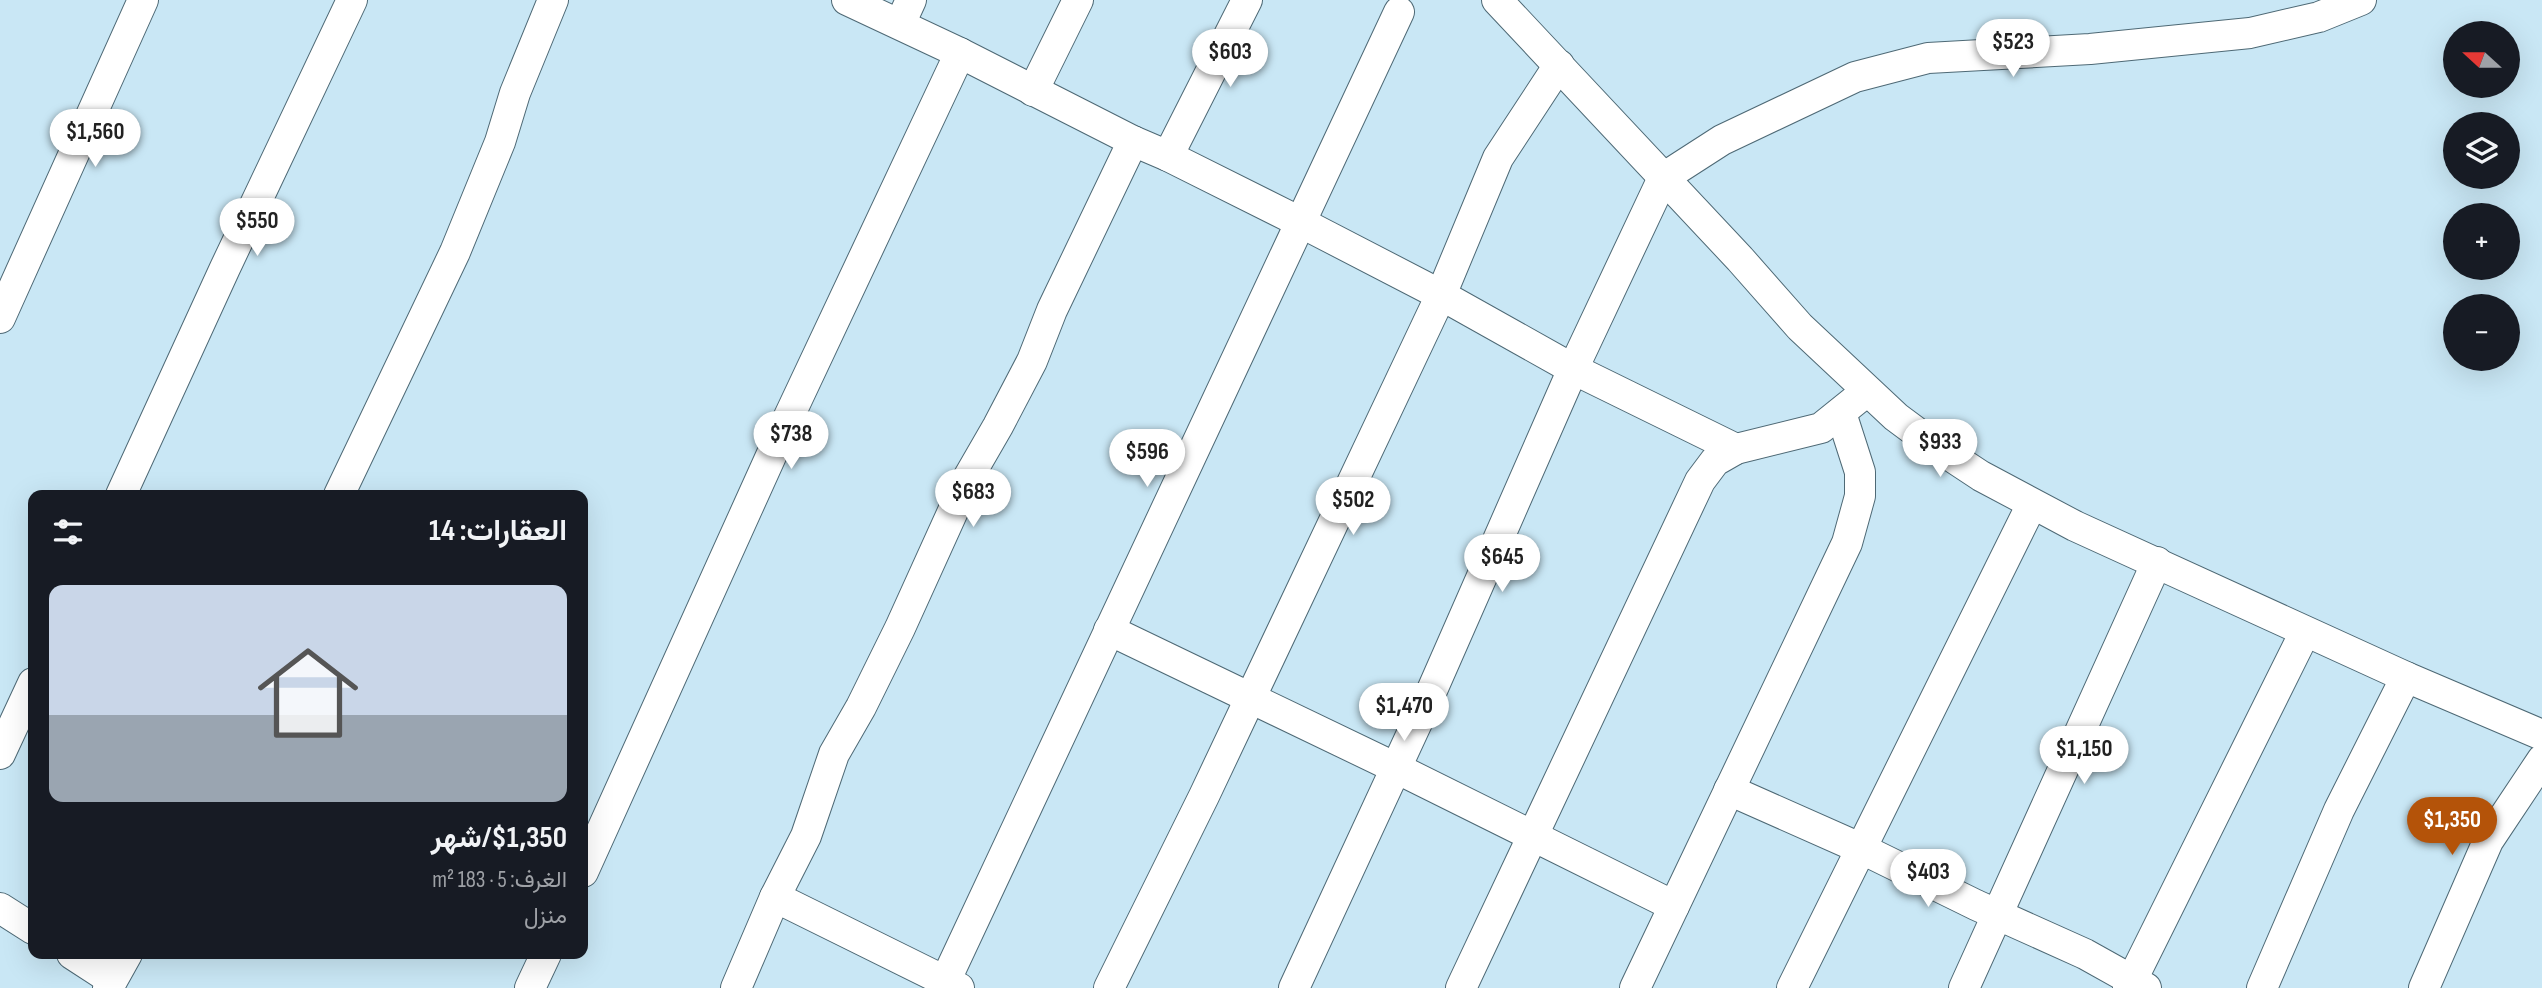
<!DOCTYPE html>
<html lang="ar">
<meta charset="utf-8">
<style>
body{margin:0;font-family:"Sofia Sans Condensed",Vazirmatn,sans-serif;background:#20242c;color:#f1f3f6;direction:rtl;height:100vh;display:flex;flex-direction:column;font-size:26px;white-space:nowrap}
*{box-sizing:border-box;margin:0}
p{font-size:23px;color:#9ea1a6}
.icon{flex:none;width:38px;height:38px;fill:none;stroke:currentColor;stroke-width:2;stroke-linecap:round;stroke-linejoin:round}
.map{position:relative;flex:1;overflow:hidden;direction:ltr}
.side{position:absolute;left:28px;top:490px;width:560px;height:469px;display:flex;flex-direction:column;background:#171b24;border-radius:14px;box-shadow:0 7px 28px #0002;direction:rtl}
.side>*{flex:none}
.needle{width:46px;rotate:291deg}
.controls{position:absolute;left:2443px;top:21px;display:grid;gap:14px}
.controls a{display:grid;place-items:center;width:77px;height:77px;border-radius:50%;background:#171b24;box-shadow:0 7px 28px #0002;font-size:35px}
.price{position:absolute;translate:-50% -60px;padding:0 16px;border-radius:24px;background:#fff;color:#222;font-size:23px;line-height:46px;filter:drop-shadow(0 2px 4px #0008)}
.price::after{content:'';position:absolute;left:50%;top:42px;width:21px;height:16px;margin-left:-10px;background:inherit;clip-path:polygon(0 0,100% 0,50% 100%)}
.price.on{background:#b45309;color:#fff}
ul{padding:0;list-style:none}
li{display:grid;align-content:center;gap:14px;height:371px;padding:0 21px}
li+li{border-top:2px solid #363941}
li span{display:grid;place-items:center;height:217px;border-radius:14px;color:#555}
li>.icon{margin-inline-start:auto}
span .icon{width:126px;height:126px;fill:#fffc;stroke-width:1}
li b{font-size:30px}
h2{display:flex;justify-content:space-between;align-items:center;height:84px;padding:0 21px;font-size:30px}
.map>svg:first-child{display:block}
.lines{fill:none;stroke-linecap:round;stroke-linejoin:round}
.minor-casing{stroke:#4e6975;stroke-width:32}
.minor{stroke:#fff;stroke-width:30}
</style>
<div class="map">
<svg width="2542" height="988" viewBox="0 0 2542 988">
<rect width="100%" height="100%" fill="#c9e7f5"/>
<g class="lines">
<!-- minor casing -->
<g class="minor-casing">
<g id="minor">
<path d="M847,0L960,53L1133,141L1168,156L1300,222L1441,295L1573,369L1736,449"/>
<path d="M1497,0L1740,259L1800,327L1896,417L1931,443L1981,476L2075,526L2406,677L2542,735"/>
<path d="M900,24L911,0"/>
<path d="M1033,91L1078,0"/>
<path d="M1168,156L1247,0"/>
<path d="M0,318L143,0"/>
<path d="M121,495L225,268L352,0"/>
<path d="M339,495L455,252L500,142L515,93L553,0"/>
<path d="M1109,630L1396,768L1674,906"/>
<path d="M0,754L33,683"/>
<path d="M1729,790L1862,849L1976,905L2085,954L2146,988"/>
<path d="M583,872L785,425L960,53"/>
<path d="M775,897L959,988"/>
<path d="M0,908L33,929"/>
<path d="M72,954L112,980"/>
<path d="M108,988L127,954"/>
<path d="M530,988L546,954"/>
<path d="M736,988L775,897L806,836L834,754L861,707L900,628L968,478L998,426L1032,361L1052,310L1133,141"/>
<path d="M942,988L1399,12"/>
<path d="M1109,988L1204,796L1441,295L1498,158L1559,65"/>
<path d="M1294,988L1433,688L1573,369L1663,178L1722,140L1855,77L1928,58L2090,49L2250,33L2319,17L2361,0"/>
<path d="M1461,988L1700,481L1715,461L1736,449L1821,428L1867,391"/>
<path d="M1635,988L1847,543L1860,496V472L1841,413"/>
<path d="M1792,988L2032,504"/>
<path d="M1964,988L2157,562"/>
<path d="M2128,988L2305,632"/>
<path d="M2262,988L2339,810L2406,677"/>
<path d="M2424,988L2488,841L2542,760"/>
</g>
</g>
<!-- minor -->
<use href="#minor" class="minor"/>
</g>
</svg>
<div class="controls">
<a><svg class="needle" viewBox="-14 -14 28 28"><path d="M0-13l5 13h-10z" fill="#e53935"/><path d="M0 13l5-13h-10z" fill="#9ea1a6"/></svg></a>
<a><svg class="icon" aria-label="layers" viewBox="0 0 24 24"><path d="M12 4l9 5-9 5-9-5zM3 14l9 5 9-5"/></svg></a>
<a>+</a>
<a>−</a>
</div>
<b class="price" style="left:2013px;top:79px">$523</b>
<b class="price" style="left:1230px;top:89px">$603</b>
<b class="price" style="left:95px;top:169px">$1,560</b>
<b class="price" style="left:257px;top:258px">$550</b>
<b class="price" style="left:791px;top:471px">$738</b>
<b class="price" style="left:1940px;top:479px">$933</b>
<b class="price" style="left:1147px;top:489px">$596</b>
<b class="price" style="left:973px;top:529px">$683</b>
<b class="price" style="left:1353px;top:537px">$502</b>
<b class="price" style="left:1502px;top:594px">$645</b>
<b class="price" style="left:1404px;top:743px">$1,470</b>
<b class="price" style="left:2084px;top:786px">$1,150</b>
<b class="price on" style="left:2452px;top:857px">$1,350</b>
<b class="price" style="left:1928px;top:909px">$403</b>
<section class="side">
<h2>العقارات: 14<svg class="icon" aria-label="filters" viewBox="0 0 24 24"><path d="M4 7h16M4 17h16"/><circle cx="9" cy="7" r="2"/><circle cx="15" cy="17" r="2"/></svg></h2>
<ul>
<li><span style="background:linear-gradient(#c9d6e8 60%,#9aa5b1 0)"><svg class="icon" aria-label="home" viewBox="0 0 24 24"><path d="M3 11l9-7 9 7M6 9v11h12V9"/></svg></span><div><b>$1,350/شهر</b><p>الغرف: 5 · 183 m²</p><p>منزل</p></div></li>
</ul>
</section>
</div>
